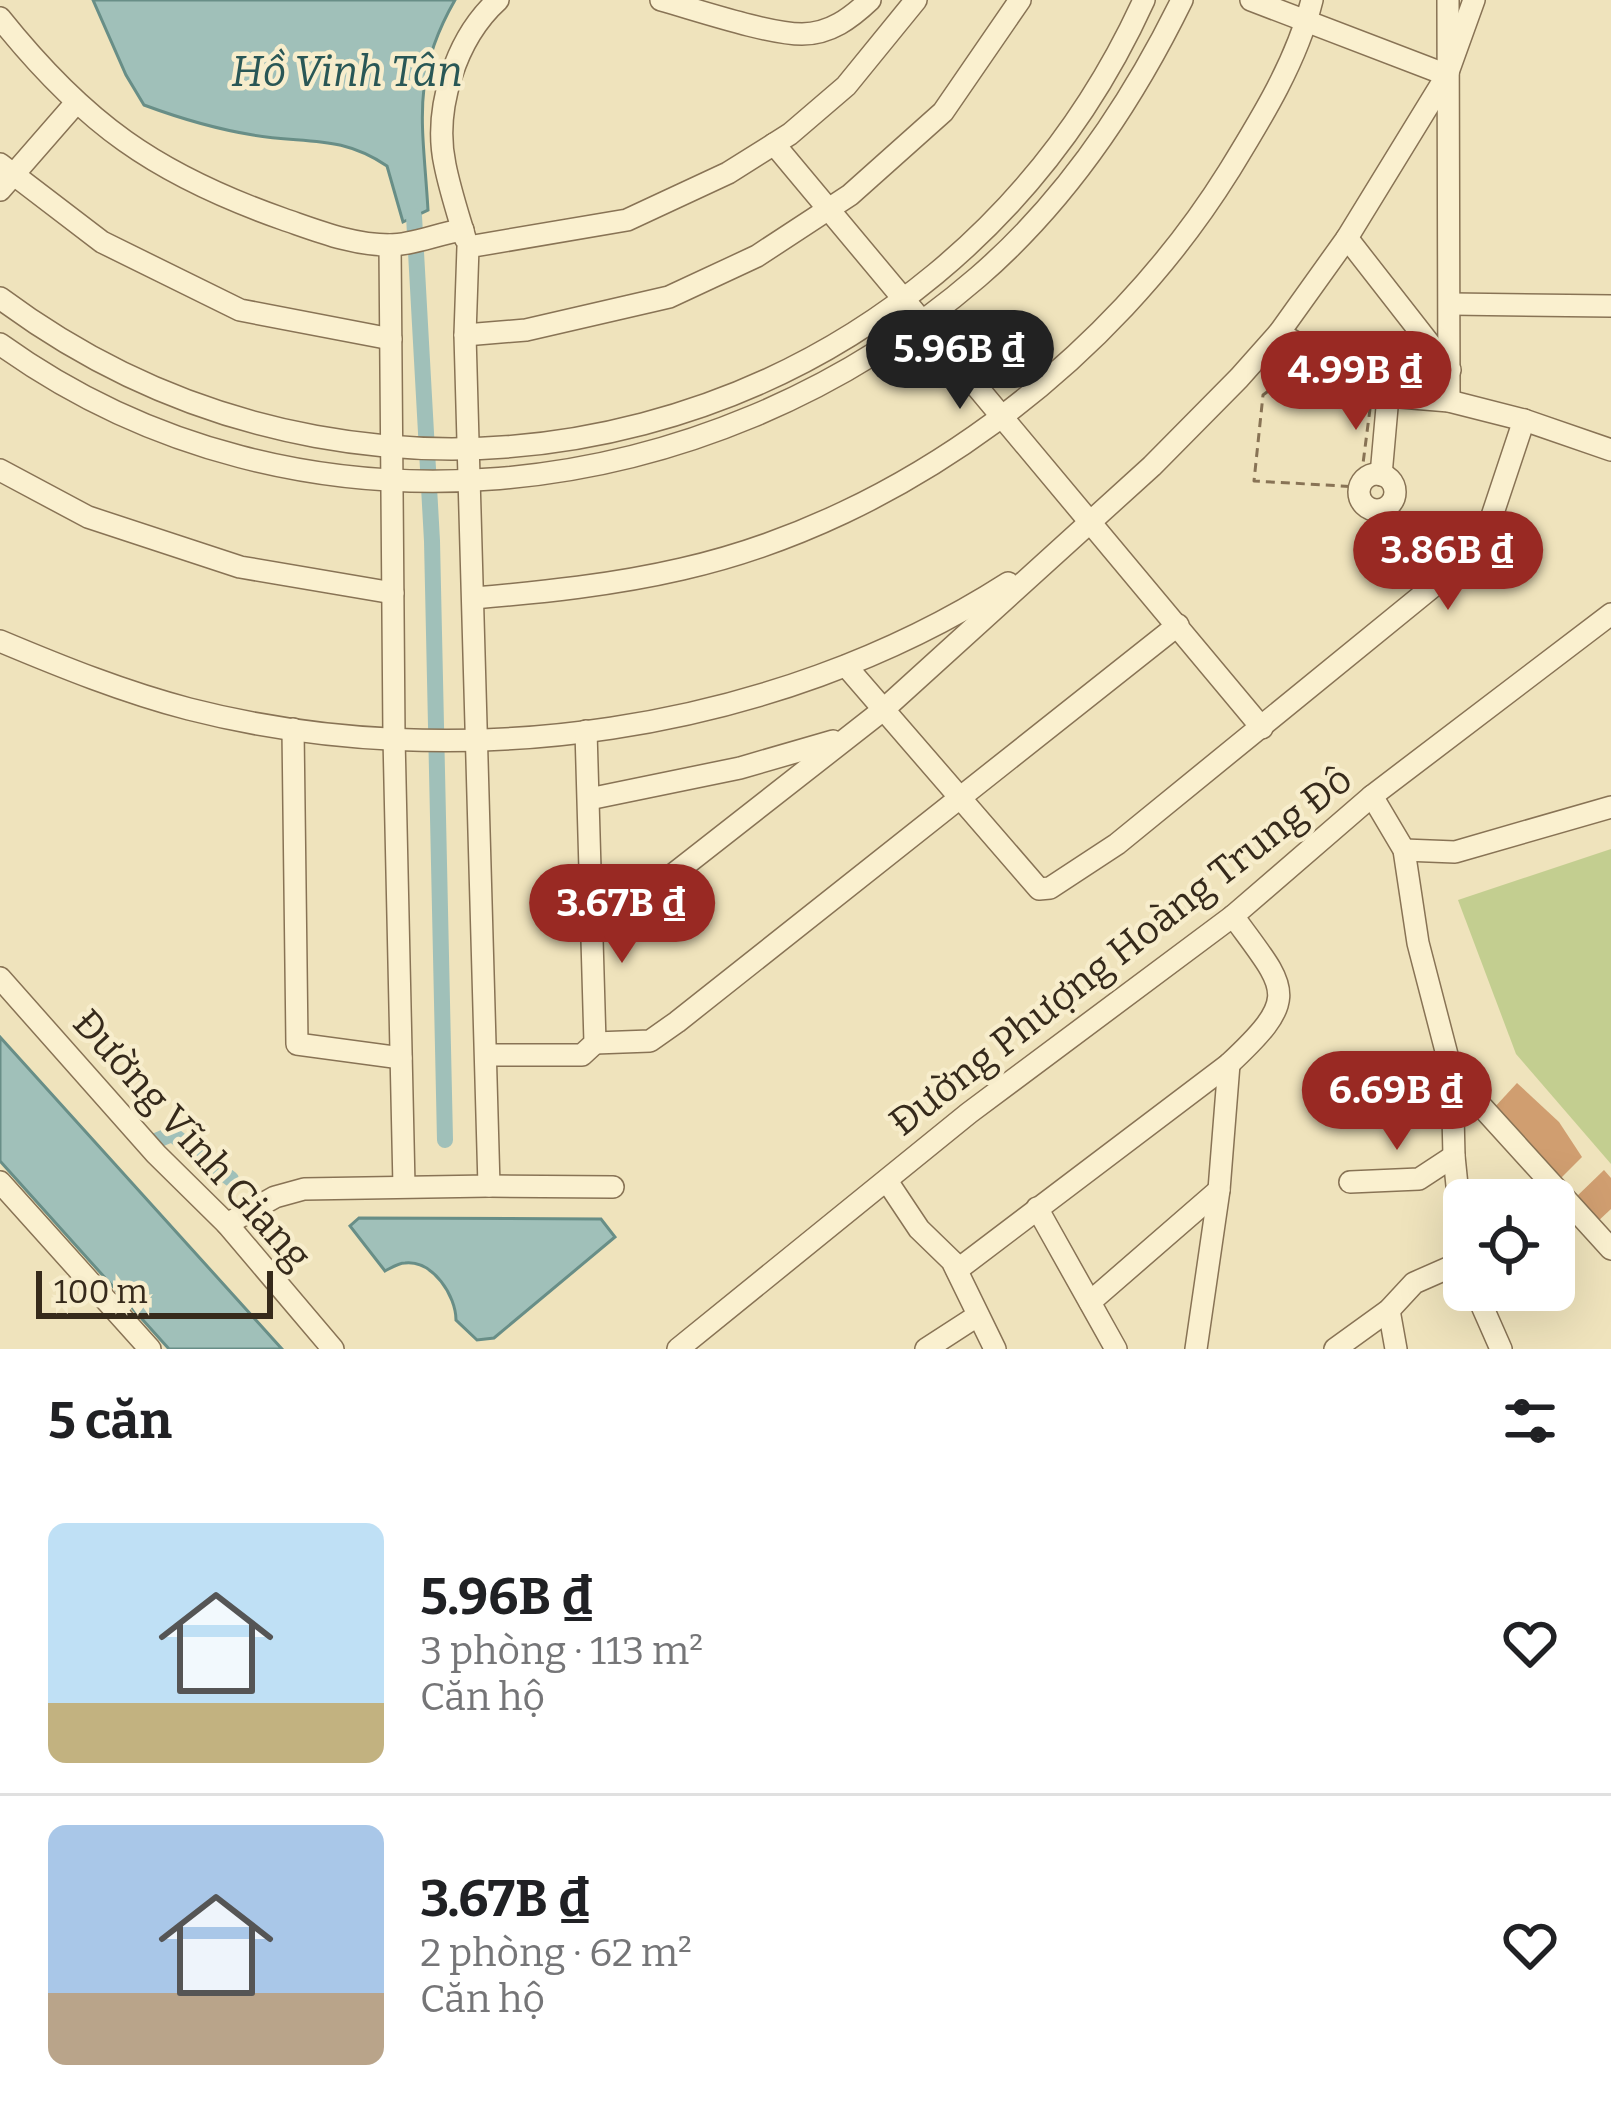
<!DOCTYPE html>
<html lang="vi">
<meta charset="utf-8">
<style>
body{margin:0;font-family:Bitter,serif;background:#f2f2f2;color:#202124;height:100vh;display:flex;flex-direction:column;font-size:45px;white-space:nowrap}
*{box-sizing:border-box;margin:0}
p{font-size:39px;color:#757577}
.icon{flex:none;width:66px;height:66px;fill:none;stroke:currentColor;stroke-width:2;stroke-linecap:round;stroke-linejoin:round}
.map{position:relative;height:1349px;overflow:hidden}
.details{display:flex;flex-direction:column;background:#fff;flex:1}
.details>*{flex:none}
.controls{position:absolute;left:1443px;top:1179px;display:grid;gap:24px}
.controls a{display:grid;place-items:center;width:132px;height:132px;border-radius:18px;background:#fff;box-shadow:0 12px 48px #0002;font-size:60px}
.scale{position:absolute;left:36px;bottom:30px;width:237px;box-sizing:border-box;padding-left:12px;border:6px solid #362a1b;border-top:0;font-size:33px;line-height:42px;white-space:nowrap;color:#362a1b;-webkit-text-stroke:9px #f7edcc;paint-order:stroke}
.price{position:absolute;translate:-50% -102px;padding:0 27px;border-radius:42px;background:#992923;color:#fff;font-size:39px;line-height:78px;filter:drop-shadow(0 3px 6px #0008)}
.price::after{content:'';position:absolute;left:50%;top:72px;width:36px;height:27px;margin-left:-18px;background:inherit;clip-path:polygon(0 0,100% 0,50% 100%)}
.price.active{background:#222;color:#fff}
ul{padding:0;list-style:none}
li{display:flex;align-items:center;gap:36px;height:300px;padding:0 48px}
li+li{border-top:3px solid #e0e0e0}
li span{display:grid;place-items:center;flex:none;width:336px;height:240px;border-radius:18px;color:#555}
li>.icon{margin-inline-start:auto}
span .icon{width:144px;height:144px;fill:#fffc;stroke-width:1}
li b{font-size:51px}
h2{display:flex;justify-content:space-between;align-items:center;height:144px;padding:0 48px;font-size:51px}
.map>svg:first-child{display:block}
.green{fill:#c3ce90}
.water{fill:#a0c0b9;stroke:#688e87;stroke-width:3}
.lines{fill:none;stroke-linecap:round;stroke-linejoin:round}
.canal{stroke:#a0c0b9;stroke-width:16}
.building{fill:#d09e70}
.minor-casing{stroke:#887355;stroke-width:24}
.path{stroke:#887355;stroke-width:3;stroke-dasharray:9 6;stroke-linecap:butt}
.minor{stroke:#faf0cf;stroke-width:21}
.labels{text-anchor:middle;stroke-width:9;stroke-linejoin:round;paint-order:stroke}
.street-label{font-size:39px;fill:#362a1b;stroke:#f7edcc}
.water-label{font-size:42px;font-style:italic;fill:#295756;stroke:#f7edcc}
</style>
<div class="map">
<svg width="1611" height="1349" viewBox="0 0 1611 1349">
<rect width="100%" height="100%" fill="#efe3bc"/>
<!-- green -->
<path class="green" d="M1611,849V1164L1516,1054L1458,900Z"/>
<!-- water -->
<g class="water">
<path d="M93,0H455C410,78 423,124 428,210L403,222L387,166C340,134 305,144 253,135C216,129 179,118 144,105L126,75Z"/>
<path d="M0,1037L282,1349H169L0,1161Z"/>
<path d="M359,1218L601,1219L615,1237L494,1338L477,1340L456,1320C456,1296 433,1260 405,1263C398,1263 391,1268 385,1271L350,1226Z"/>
</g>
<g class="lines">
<!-- canal -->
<g class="canal">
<path d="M414,216L432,541L445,1140"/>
<path d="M153,1142L172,1134L231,1179"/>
</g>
</g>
<!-- building -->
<g class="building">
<path d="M1517,1083L1559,1122L1582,1157L1559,1180L1493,1109Z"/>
<path d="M1604,1170L1611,1178V1209L1596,1223L1574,1199Z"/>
</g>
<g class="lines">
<!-- minor casing -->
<g class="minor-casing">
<g id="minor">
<path d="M661,0C697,10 768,34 802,34C830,34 851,18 870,0"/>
<path d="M1251,0L1447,75"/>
<path d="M1448,0L1449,401"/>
<path d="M0,18C84,123 155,174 283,219C318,231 352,245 390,245C414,245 439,233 463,230"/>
<path d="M774,144L1262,728"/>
<path d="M0,164L102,242L240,310L391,339"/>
<path d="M0,190L75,104"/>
<path d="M465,238C458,214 450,190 445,165C433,109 456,38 498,0"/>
<path d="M1347,238L1450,370"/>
<path d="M390,245L394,737L404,1186"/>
<path d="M0,298C391,589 943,442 1144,0"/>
<path d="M1451,304L1611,306"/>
<path d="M1279,333L1388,396L1449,401L1524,420L1611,450"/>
<path d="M465,335L526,330L669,297L757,256L850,195L943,112L1020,0"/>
<path d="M0,344C298,558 707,511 978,277C1066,201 1131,104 1182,0"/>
<path d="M0,470L88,517L240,567L393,593"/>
<circle cx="1377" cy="492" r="18"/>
<path d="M1381,475L1388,396"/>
<path d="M474,598C544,592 613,585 682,569C902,519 1110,362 1229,171C1261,119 1297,61 1312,0"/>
<path d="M0,641C62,667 124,692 189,709C458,778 774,733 1008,583"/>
<path d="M846,666L1039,889L1050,888L1117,844L1474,553L1486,534L1524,420"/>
<path d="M293,729L297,1044L401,1058"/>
<path d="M1372,796L1404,850L1418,943L1452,1074L1611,1249"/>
<path d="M589,799L740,768L833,741"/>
<path d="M1404,850L1455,852L1611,807"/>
<path d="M593,928L643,898L883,710L1152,466L1239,378L1279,333L1347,238L1447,75L1474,0"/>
<path d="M0,978L156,1154L227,1224L333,1349"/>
<path d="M595,1043L650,1041L677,1022L1178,625"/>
<path d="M487,1055H582L595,1043L586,731"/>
<path d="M1452,1074L1454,1156L1464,1254"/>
<path d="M887,1181L919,1229L952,1261L995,1349"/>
<path d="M0,1182L150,1349"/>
<path d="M1350,1182L1419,1179L1454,1156"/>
<path d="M489,1186L613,1187"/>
<path d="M1037,1208L1116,1349"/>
<path d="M227,1224L275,1197L304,1189L489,1186L465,335L468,247L627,220L728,173L790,134L846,86L916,0"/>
<path d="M957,1270L1229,1064C1302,996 1287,990 1233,916"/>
<path d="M1475,1290L1501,1349"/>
<path d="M1090,1302L1219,1190"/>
<path d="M1389,1310L1396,1349"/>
<path d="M678,1349L969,1113L1233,916L1372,796L1611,614"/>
<path d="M926,1349L977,1316"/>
<path d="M1196,1349L1219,1190L1229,1064"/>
<path d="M1335,1349L1389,1310L1414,1283L1464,1261"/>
</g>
</g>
<!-- path -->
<path class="path" d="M1274,387L1371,401L1360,487L1254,481L1263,395Z"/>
<!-- minor -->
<use href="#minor" class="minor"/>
</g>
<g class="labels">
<!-- street labels -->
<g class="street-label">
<text transform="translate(1120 950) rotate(-38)" y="14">Đường Phượng Hoàng Trung Đô</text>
<text transform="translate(193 1139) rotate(48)" y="14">Đường Vĩnh Giang</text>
</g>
<!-- water labels -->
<g class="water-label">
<text x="347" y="86">Hồ Vinh Tân</text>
</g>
</g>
</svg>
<div class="controls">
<a><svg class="icon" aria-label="locate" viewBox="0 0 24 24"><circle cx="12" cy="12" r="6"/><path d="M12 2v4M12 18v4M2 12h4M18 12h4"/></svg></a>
</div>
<div class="scale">100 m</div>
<b class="price active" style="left:960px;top:412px">5.96B ₫</b>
<b class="price" style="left:1356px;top:433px">4.99B ₫</b>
<b class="price" style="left:1448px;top:613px">3.86B ₫</b>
<b class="price" style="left:622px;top:966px">3.67B ₫</b>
<b class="price" style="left:1397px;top:1153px">6.69B ₫</b>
</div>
<section class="details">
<h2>5 căn<svg class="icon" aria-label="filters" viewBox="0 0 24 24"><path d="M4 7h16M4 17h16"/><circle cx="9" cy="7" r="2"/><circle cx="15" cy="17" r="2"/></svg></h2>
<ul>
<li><span style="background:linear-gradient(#bfe0f5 75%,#c2b280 0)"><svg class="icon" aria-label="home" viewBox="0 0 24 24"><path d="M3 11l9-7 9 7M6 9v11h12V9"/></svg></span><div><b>5.96B ₫</b><p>3 phòng · 113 m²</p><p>Căn hộ</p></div><svg class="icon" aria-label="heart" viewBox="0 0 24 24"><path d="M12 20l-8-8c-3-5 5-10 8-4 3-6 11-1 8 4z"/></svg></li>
<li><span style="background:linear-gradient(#a9c7e8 70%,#b9a48a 0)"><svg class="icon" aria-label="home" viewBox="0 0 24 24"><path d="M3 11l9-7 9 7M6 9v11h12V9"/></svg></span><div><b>3.67B ₫</b><p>2 phòng · 62 m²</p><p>Căn hộ</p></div><svg class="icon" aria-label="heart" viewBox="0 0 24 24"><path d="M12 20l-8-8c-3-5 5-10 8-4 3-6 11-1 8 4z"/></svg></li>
</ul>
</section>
